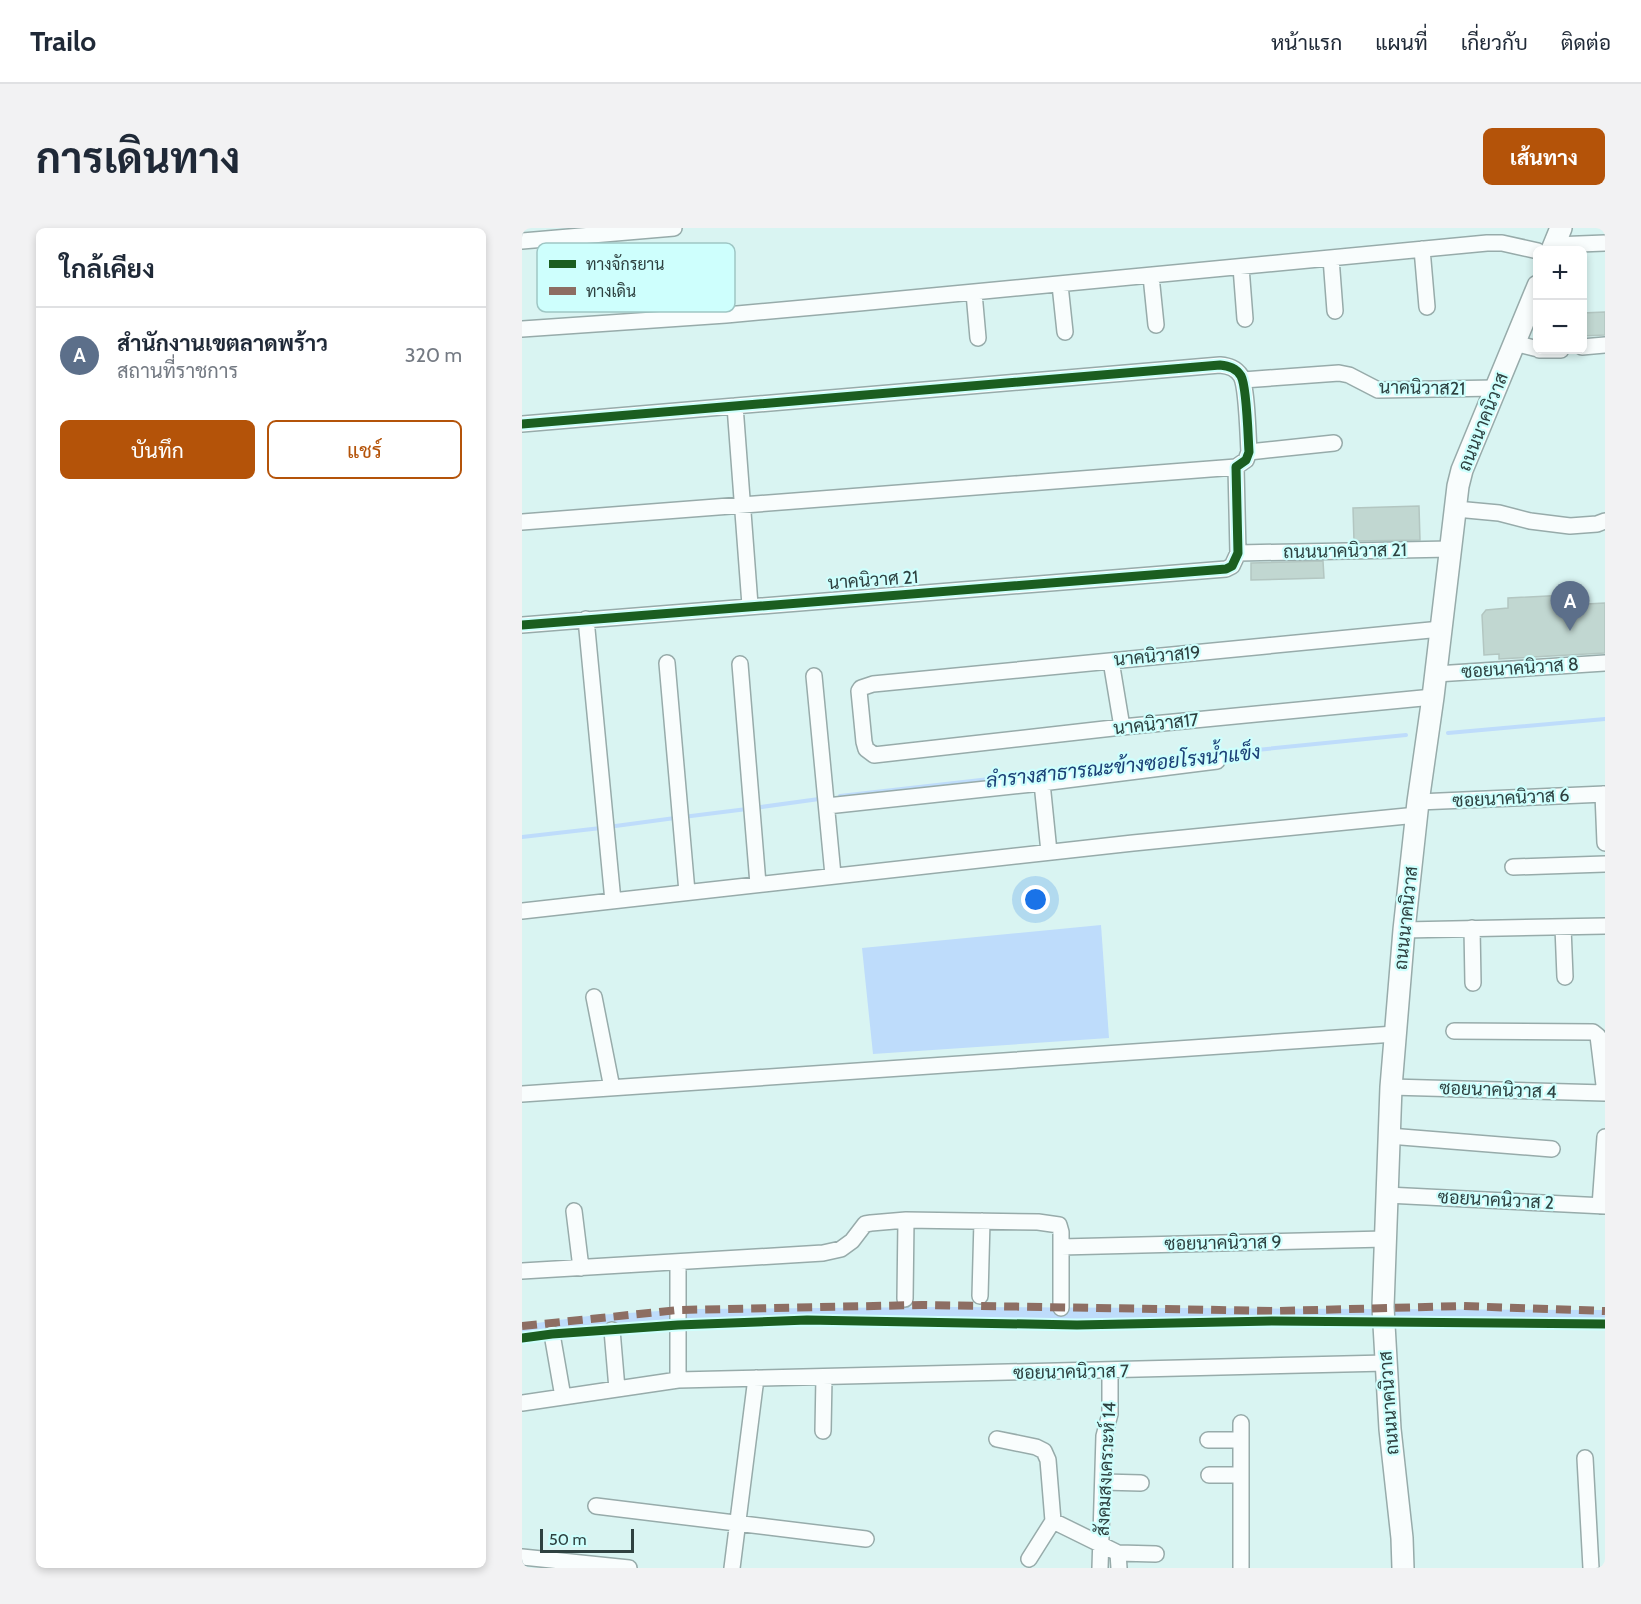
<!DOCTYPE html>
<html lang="th">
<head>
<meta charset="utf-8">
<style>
  body { margin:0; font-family:Cabin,Sarabun,sans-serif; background:#f2f2f3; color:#1f2937 }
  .controls { position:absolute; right:18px; top:18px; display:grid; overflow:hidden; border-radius:9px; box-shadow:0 3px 9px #0003 }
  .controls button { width:54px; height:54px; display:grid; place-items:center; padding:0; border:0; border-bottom:2px solid #e0e1e3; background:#fff; color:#1f2937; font:30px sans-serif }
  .scale { position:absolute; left:18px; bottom:15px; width:94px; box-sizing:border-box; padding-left:6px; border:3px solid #2e4140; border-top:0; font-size:16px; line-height:21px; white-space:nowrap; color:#2e4140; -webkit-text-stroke:4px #cefffd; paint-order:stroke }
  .you { position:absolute; left:514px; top:672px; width:21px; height:21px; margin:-15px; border:4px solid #fff; border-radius:50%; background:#1a73e8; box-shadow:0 0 0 9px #1a73e833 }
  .badge { display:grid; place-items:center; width:39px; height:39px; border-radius:50%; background:#b45309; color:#fff; font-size:20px; font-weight:700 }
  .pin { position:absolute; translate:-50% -50px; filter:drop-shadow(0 2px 3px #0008) }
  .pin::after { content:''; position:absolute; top:32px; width:21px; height:18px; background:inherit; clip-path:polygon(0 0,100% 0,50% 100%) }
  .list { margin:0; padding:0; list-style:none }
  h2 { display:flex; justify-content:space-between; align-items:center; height:78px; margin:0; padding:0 24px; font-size:26px }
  h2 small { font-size:20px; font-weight:400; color:#747a83 }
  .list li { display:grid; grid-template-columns:39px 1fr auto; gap:18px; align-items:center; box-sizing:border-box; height:96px; padding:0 24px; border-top:2px solid #e0e1e3 }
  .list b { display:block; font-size:22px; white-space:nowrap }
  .list p { margin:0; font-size:20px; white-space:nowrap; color:#747a83 }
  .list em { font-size:20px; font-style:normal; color:#747a83 }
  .actions { display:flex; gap:12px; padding:18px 24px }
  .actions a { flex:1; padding:14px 0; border:2px solid #b45309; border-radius:9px; text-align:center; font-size:21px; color:#b45309 }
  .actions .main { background:#b45309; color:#fff }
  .map { position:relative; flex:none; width:1083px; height:1340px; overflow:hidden; border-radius:9px }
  header { display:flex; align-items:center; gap:36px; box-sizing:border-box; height:84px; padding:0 30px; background:#fff; border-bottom:2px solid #e0e1e3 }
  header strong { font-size:28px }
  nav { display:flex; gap:33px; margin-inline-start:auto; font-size:21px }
  .intro { display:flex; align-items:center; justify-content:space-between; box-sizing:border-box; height:144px; padding:0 36px }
  h1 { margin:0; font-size:42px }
  .button { padding:15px 27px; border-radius:9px; background:#b45309; color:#fff; font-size:21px; font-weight:700 }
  main { display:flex; gap:36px; padding:0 36px }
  aside { flex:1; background:#fff; border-radius:9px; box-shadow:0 3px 9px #0003 }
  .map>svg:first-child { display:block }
  .water { fill:#bedcfb }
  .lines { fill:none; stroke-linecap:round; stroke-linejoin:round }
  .stream { stroke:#bedcfb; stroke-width:4 }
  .canal { stroke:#bedcfb; stroke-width:14 }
  .building { fill:#c1d7d1; stroke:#b3c6c1; stroke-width:1.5 }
  .minor-casing { stroke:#97abaa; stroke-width:18 }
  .secondary-casing { stroke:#97abaa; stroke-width:24 }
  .minor { stroke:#f9fdfd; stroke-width:15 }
  .secondary { stroke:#f9fdfd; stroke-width:21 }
  .quiet { stroke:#8d6e63; stroke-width:8; stroke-dasharray:15 8; stroke-linecap:butt }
  .cycleway-casing { stroke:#cefffd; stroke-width:13 }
  .cycleway { stroke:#1b5e20; stroke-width:9 }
  .labels { text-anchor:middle; stroke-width:4.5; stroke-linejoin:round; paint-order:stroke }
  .street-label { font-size:18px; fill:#2e4140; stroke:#cefffd }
  .water-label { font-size:20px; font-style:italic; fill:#1b4076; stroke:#cefffd }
  .key { fill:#cefffd; stroke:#9ec6c4; stroke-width:1.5 }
  .key-label { font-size:16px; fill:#2e4140 }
</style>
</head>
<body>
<header>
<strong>Trailo</strong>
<nav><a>หน้าแรก</a><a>แผนที่</a><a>เกี่ยวกับ</a><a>ติดต่อ</a></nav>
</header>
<div class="intro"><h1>การเดินทาง</h1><a class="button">เส้นทาง</a></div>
<main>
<aside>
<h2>ใกล้เคียง<small></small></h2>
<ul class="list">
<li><span class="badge" style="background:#5c6f8a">A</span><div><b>สำนักงานเขตลาดพร้าว</b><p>สถานที่ราชการ</p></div><em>320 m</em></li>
</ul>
<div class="actions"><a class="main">บันทึก</a><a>แชร์</a></div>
</aside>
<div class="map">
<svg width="1083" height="1340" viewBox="0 0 1083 1340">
  <rect width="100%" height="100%" fill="#d9f4f2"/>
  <!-- water -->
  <path class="water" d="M579,697L587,810L351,826L340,720Z"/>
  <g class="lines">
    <!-- stream -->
    <path class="stream" d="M926,505L1083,491
      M694,526L884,507
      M318,568L680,527
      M232,580L297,571
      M161,589L225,581
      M86,599L153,590
      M0,609L79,600"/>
    <!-- canal -->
    <path class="canal" d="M0,1104L75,1094L170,1088L418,1086L1083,1089"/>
  </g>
  <!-- building -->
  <path class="building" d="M1083,84V107L1060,108V85Z
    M897,278L898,312L832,313L831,280Z
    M801,333L802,350L729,352V335Z
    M1044,367L1045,377L1083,375V425L977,431V426L962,427L960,387L964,382L986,380V370Z"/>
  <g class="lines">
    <!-- minor casing -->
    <g class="minor-casing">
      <path id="minor" d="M0,13L152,0
        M1032,17L1083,15
        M900,21L905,79
        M809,30L813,83
        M719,39L723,91
        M629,48L634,97
        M538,57L543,104
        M452,65L456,110
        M0,101L204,87L337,75L965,15H980L1016,23
        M992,115L1016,121
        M1060,119L1083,117
        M1017,122H1039
        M721,152L817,145L827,147L856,162L974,160
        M213,178L228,377
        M0,196L698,137C707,138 714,140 719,148C725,159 726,209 727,224L724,232L714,239L716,325L710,338L704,341L0,397
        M727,224L812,215
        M934,281L977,285L1008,293L1048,298L1075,296L1083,293
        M0,294L714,239
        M716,325L929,321
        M64,391L91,673
        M589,433L600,499
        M145,435L165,664
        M218,436L236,656
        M914,446L1083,435
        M292,448L311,647
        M911,469L600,499L352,527L344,521L342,514L337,463L339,460L351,456L919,401
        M520,555L527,624
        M1081,566L1083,615
        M896,574L1083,566
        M305,578L520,555L695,533
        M991,639L1083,636
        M0,683L611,615L895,587
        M1041,699L1043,749
        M950,700L951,755
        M882,702L1083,698
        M72,769L90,860
        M932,803L1071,804L1076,808L1083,865
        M869,859L1083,865
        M0,866L873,806
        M867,908L1030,921
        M865,967L1083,978
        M1078,978L1083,909
        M52,983L59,1040
        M539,1019L863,1011
        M0,1043L301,1025L319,1021L330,1013L343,996L349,995L384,992L516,994L537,997L539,1004V1080
        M458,1068L460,993
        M383,1071L384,992
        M90,1102L95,1161
        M30,1106L41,1169
        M156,1152V1034
        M0,1175L156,1152L864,1135
        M301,1203L302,1149
        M475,1211L514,1219L522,1223L526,1232L531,1293L596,1325L634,1326
        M686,1212H719
        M1063,1230L1069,1340
        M687,1247H719
        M581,1254L619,1255
        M74,1278L344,1311
        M596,1325L597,1340
        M0,1329L107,1340
        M507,1331L531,1293
        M210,1340L234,1150
        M578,1340L582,1208L588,1186V1143
        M719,1340V1195"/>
    </g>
    <!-- secondary casing -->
    <g class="secondary-casing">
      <path id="secondary" d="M1030,22L1039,0
        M881,1340L880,1310L868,1201L861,1079L869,859L882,702L896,574L911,469L936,258L940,242L1016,58"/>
    </g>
    <!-- minor -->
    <use href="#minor" class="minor"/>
    <!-- secondary -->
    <use href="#secondary" class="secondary"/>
    <!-- quiet -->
    <path class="quiet" d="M0,1098L156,1082L400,1077L756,1083L940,1078L1083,1083"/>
    <!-- cycleway casing -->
    <g class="cycleway-casing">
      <path id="cycleway" d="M0,196L698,137C707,138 714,140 719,148C725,159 726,209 727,224L724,232L714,239L716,325L710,338L704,341L0,397
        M0,1110L30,1106L156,1097L285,1092L555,1097L750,1093L1083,1096"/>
    </g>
    <!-- cycleway -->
    <use href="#cycleway" class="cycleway"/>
  </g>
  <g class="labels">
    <!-- street labels -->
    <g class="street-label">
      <text transform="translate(900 160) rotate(1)" y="6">นาคนิวาส21</text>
      <text transform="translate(961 194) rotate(-68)" y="6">ถนนนาคนิวาส</text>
      <text transform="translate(823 323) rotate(-1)" y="6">ถนนนาคนิวาส 21</text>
      <text transform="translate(351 352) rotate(-4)" y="6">นาคนิวาศ 21</text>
      <text transform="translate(635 428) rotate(-5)" y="6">นาคนิวาส19</text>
      <text transform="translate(998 440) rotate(-4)" y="6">ซอยนาคนิวาส 8</text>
      <text transform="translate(634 496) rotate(-6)" y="6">นาคนิวาส17</text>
      <text transform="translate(989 570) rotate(-3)" y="6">ซอยนาคนิวาส 6</text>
      <text transform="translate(884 690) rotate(-84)" y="6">ถนนนาคนิวาส</text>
      <text transform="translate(976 862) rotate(2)" y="6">ซอยนาคนิวาส 4</text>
      <text transform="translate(974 972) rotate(3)" y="6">ซอยนาคนิวาส 2</text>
      <text transform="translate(701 1015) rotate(-1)" y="6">ซอยนาคนิวาส 9</text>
      <text transform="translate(549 1144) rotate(-1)" y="6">ซอยนาคนิวาส 7</text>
      <text transform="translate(867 1175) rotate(-94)" y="6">ถนนนาคนิวาส</text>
      <text transform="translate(584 1241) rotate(-87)" y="6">สังคมสงเคราะห์ 14</text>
    </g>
    <!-- water labels -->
    <g class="water-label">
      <text transform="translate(601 538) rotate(-6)" y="7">ลำรางสาธารณะข้างซอยโรงน้ำแข็ง</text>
    </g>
  </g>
  <!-- legend -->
  <rect x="15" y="15" width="198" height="69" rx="9" class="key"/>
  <rect x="27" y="32" width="27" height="8" fill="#1b5e20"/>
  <rect x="27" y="59" width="27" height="8" fill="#8d6e63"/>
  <g class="key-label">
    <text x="64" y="42">ทางจักรยาน</text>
    <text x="64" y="69">ทางเดิน</text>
  </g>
</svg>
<div class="controls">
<button>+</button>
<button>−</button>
</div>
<div class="scale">50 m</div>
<div class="you"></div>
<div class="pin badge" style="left:1048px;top:403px;background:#5c6f8a">A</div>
</div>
</main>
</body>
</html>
